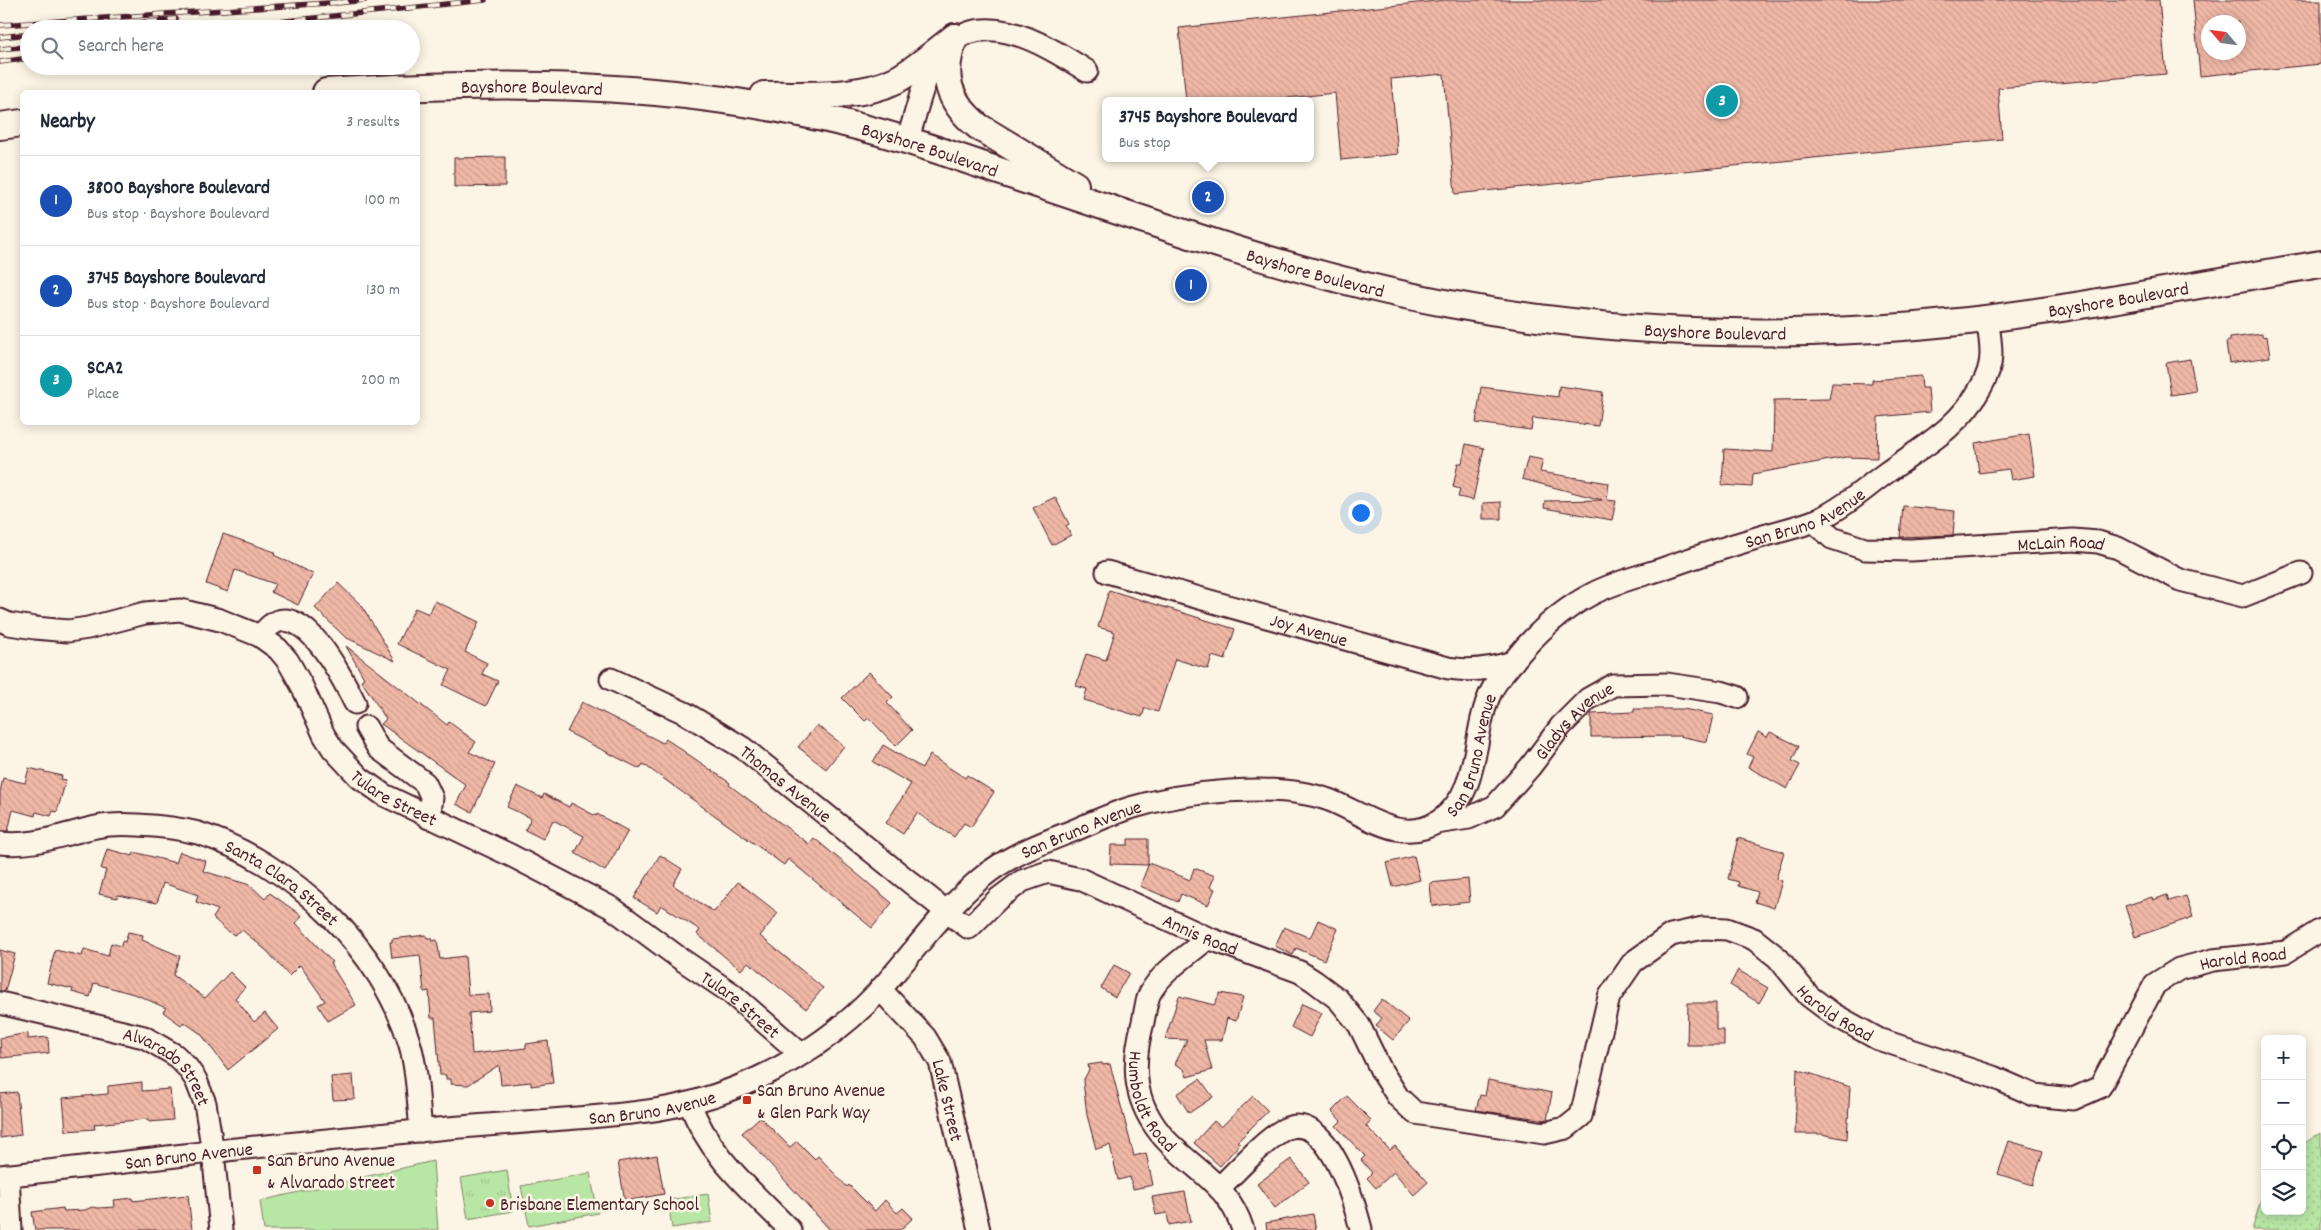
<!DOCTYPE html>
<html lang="en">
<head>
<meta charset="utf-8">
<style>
  body { margin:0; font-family:Dekko,sans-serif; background:#f2f2f3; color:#1f2937 }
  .controls { position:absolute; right:15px; bottom:15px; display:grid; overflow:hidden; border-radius:8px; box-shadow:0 2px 12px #0003 }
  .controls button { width:45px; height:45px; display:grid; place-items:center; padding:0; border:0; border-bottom:1px solid #e0e1e3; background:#fff; color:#1f2937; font:25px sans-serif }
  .compass { position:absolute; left:2201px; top:15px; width:45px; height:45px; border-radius:50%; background:#fff; box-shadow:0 2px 12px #0003; rotate:298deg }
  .you { position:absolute; left:1360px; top:512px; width:18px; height:18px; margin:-12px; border:4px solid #fff; border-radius:50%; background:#1a73e8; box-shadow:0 0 0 8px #1a73e833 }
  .badge { display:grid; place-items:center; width:32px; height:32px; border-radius:50%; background:#c8321e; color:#fff; font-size:16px; font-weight:700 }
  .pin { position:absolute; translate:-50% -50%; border:2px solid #fff; box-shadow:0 1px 5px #0006 }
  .popup { position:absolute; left:1102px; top:97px; width:212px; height:65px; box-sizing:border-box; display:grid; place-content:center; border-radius:8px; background:#fff; filter:drop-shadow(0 1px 4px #0005); font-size:16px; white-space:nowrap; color:#747a83 }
  .popup b { font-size:19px; color:#1f2937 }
  .popup::after { content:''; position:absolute; left:50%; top:100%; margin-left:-10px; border:10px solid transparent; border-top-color:#fff }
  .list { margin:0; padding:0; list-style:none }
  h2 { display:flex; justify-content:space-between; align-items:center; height:65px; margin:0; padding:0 20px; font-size:21px }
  h2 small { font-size:16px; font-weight:400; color:#747a83 }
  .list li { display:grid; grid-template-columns:32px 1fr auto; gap:15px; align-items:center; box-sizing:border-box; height:90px; padding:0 20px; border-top:1px solid #e0e1e3 }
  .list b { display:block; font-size:19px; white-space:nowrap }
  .list p { margin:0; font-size:16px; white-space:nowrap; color:#747a83 }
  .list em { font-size:16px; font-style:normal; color:#747a83 }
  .icon { flex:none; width:28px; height:28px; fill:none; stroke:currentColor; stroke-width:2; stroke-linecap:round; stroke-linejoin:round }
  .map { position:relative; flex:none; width:2321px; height:1230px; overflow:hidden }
  .search { position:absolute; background:#fff; box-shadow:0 2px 12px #0003; left:20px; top:20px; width:400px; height:55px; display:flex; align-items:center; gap:12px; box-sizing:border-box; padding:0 18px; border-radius:28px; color:#747a83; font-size:19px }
  .panel { position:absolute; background:#fff; box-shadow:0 2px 12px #0003; left:20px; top:90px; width:400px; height:335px; border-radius:8px }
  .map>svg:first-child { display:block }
  .grass { fill:url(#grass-dots); stroke:#818268 }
  .park { fill:url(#park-tufts); stroke:#818268 }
  .garden { fill:#b8e6a5; stroke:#818268 }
  .building { fill:url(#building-back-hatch); stroke:#4a1f2b; fill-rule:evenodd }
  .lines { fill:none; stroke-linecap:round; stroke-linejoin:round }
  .minor-casing { stroke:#4a1f2b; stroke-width:25 }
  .major-casing { stroke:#4a1f2b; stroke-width:30 }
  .minor { stroke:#fcf5e5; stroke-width:21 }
  .major { stroke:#fcf5e5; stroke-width:26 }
  .rail-casing { stroke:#4a1f2b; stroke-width:5.5 }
  .rail { stroke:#fcf5e5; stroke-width:4; stroke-dasharray:11; stroke-linecap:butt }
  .poi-dot { fill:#c8321e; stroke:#fcf5e5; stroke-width:2 }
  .labels { text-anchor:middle; stroke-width:5; stroke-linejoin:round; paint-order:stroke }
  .street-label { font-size:19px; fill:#4a1f2b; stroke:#fcf5e5 }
  .poi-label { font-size:19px; fill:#4a1f2b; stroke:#fcf5e5; text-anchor:start }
</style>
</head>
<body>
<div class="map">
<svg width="2321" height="1230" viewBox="0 0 2321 1230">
  <defs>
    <pattern id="grass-dots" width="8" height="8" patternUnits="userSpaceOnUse" patternTransform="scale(1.25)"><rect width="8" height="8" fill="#b8e6a5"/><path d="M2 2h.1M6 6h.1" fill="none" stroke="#a0c58e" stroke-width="1.8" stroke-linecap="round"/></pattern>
    <pattern id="park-tufts" width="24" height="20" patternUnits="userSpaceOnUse" patternTransform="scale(1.25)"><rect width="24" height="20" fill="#b8e6a5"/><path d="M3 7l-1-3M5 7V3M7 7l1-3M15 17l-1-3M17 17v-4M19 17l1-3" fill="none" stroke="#a0c58e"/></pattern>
    <pattern id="building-back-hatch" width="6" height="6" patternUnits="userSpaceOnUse" patternTransform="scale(1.25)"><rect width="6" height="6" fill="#f0b8a7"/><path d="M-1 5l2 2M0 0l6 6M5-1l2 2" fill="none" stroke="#cf9e90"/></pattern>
  </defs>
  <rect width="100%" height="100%" fill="#fcf5e5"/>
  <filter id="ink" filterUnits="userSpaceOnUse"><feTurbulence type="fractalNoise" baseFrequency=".02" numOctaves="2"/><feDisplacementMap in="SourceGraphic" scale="10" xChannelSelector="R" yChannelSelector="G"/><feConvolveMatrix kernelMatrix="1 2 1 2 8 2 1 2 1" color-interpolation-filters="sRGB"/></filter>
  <g filter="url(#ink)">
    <!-- grass -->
    <path class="grass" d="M2321,1132V1230H2252L2265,1186V1211H2302V1145Z"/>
    <!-- park -->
    <path class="park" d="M507,1170L513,1211L468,1219L461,1178Z"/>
    <!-- garden -->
    <path class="garden" d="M433,1161L438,1230H264L260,1201Z
      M590,1173L598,1213L529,1226L521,1186Z
      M708,1194L712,1222L672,1228L668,1200Z"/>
    <!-- building -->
    <path class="building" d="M1445,0H2159L2166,74L1998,88L2002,139L1455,194L1444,74L1391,79L1398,154L1341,160L1335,93L1258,101H1186L1179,28Z
      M2193,0H2321V64L2200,76ZM2208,22H2238V52H2208Z
      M505,157V186L454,187V158Z
      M2262,334V337L2267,336L2270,357L2229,363L2226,342L2230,341V338Z
      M2190,359L2196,391L2171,395L2166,363Z
      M1921,376L1922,388H1928L1930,412L1878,417L1877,458L1846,457L1753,474L1752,487L1722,485L1724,449L1773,452L1774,400L1829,399L1832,383L1872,384V380Z
      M1559,386L1603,392L1598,426L1533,418L1531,430L1476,423L1481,387L1558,397Z
      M2029,434L2035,476L2011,480L2009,469L1979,473L1975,443Z
      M1466,444L1484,448L1473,500L1458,497L1460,489L1453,487L1458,463H1462Z
      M1528,457L1543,460L1540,472L1609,483L1607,500L1616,501L1612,520L1544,508L1545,501L1602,500L1522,479Z
      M1055,497L1069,524L1066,526L1071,535L1052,545L1033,508Z
      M1501,502V519H1483V503Z
      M1903,506L1955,511L1953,535L1900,537Z
      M223,534L275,552L274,555L313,574L298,605L271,592L275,584L235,570L228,592L206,584Z
      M338,583L362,606L395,661L345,637L315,608Z
      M1109,590L1235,629L1225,660L1212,656L1208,669L1175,659L1158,712L1145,708L1142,717L1084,700L1087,689L1076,686L1086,654L1106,660L1115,632L1098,627Z
      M435,601L479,622L465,652L487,663L482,674L498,681L486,706L443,685L451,670L397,644L415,608L429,614Z
      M346,646L447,725L449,722L476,742L469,752L495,764L472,812L456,804L466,785L381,724L386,719L361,680L364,678Z
      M869,672L893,697L887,703L912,730L896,746L869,718L865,721L842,698Z
      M582,702L663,743L666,739L730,783L729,785L809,844L814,838L892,903L872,928L788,859L784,865L643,764L640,769L567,732Z
      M1634,709H1684L1713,715L1707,742L1679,736L1591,737V714L1634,712Z
      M817,725L844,746L826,769L798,747Z
      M1758,732L1767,737L1770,732L1799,746L1792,761L1800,765L1787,789L1748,767L1753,757L1747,754Z
      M883,745L922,768L930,755L965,778L967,775L994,792L971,827L964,823L954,837L917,813L903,834L886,823L911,784L873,762Z
      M29,768L62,776L61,779L66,780L57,812L53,811L51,816L36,812L35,816L13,810L8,831H0V792L3,778L25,783Z
      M517,786L542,798L544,794L569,807L571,803L596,816L597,814L628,831L605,871L575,853L584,836L553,820L543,839L525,830L531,818L507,807Z
      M1738,838L1784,852L1776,879L1782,881L1774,908L1755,902L1758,892L1738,886L1739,882L1728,879Z
      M1128,839H1148V865L1110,864L1111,845H1128Z
      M107,849L133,856L134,852L176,863L180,852L206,861L203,871L250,885L265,899L270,893L302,916L296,923L332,962L330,963L356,1005L328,1021L318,1005L325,1001L300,965L289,976L268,952L242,930L234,935L225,929L213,918L218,910L196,902L198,895L163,883L157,903L118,895L117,898L99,894L106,870L101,869Z
      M660,855L682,869L673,885L714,912L738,882L778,913L760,936L823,988L806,1009L748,962L741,970L697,934L700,930L661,905L657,912L634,898Z
      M1414,856L1420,880L1393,887L1387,863Z
      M1149,863L1190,880L1194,868L1215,876L1210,887L1215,889L1208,905L1181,894L1178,902L1140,886Z
      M1468,879L1470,902L1432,906L1430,883Z
      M2167,895L2169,901L2186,896L2193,917L2135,937L2125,906L2152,897L2153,900Z
      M1318,920L1338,929L1324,960L1296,948L1293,955L1275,946L1284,927L1310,938Z
      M128,932L143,935L142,940L180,956L173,975L205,998L230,972L245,987L235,998L254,1022L265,1013L278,1029L228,1070L201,1034L184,1022L181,1025L163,1012L166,1008L137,995L94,983L90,997L72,992L73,989L47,983L55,950L82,956L84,949L108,956L111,943L121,946L122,941L125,942Z
      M426,935L427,938H432L433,941L437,940L440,959L465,956L468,995L489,994L490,1011L469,1013L472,1054L526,1048V1044L548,1041L553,1083L531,1086V1082L501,1085L499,1065L468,1085L451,1084V1079H446V1075H440L435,1018H431L429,991L424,992L420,955L392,958L390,942H392V939Z
      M0,950L15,954L5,991H0Z
      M1114,965L1129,973L1115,997L1101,988Z
      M1738,970L1768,988L1759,1003L1730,985Z
      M1220,993L1243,997L1236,1021L1227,1018L1222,1040H1204L1212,1070L1187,1077L1184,1069L1175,1064L1187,1040L1165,1039L1179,996L1214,1005Z
      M1382,999L1409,1021L1393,1040L1376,1026L1382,1018L1373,1011Z
      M1688,1003H1716V1030H1724V1045H1687Z
      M1302,1004L1322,1013L1310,1037L1291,1027Z
      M28,1033V1039L48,1037L49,1053L1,1058L0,1038Z
      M1102,1063L1103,1065L1110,1064L1134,1156L1146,1153L1153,1185L1133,1189L1130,1177L1118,1180L1110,1145L1096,1149L1087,1115L1083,1081L1089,1070L1088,1065Z
      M1797,1069L1850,1087L1847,1139L1821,1134H1795Z
      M353,1075L355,1099L333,1100L331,1077Z
      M1200,1079L1213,1097L1189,1113L1177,1094Z
      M1488,1080L1552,1093L1547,1120L1476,1110L1480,1095L1485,1096Z
      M142,1082V1091L170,1089L173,1120L149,1122L148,1119L94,1124L95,1129L66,1131L63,1098L108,1094V1086Z
      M17,1092L21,1135L0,1138V1094Z
      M1253,1096L1268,1111L1237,1142L1240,1144L1220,1166L1194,1143L1214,1121L1221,1127Z
      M1347,1096L1371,1120L1366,1126L1390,1150L1395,1146L1428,1182L1414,1195L1394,1172L1376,1188L1367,1178L1372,1173L1361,1160L1365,1156L1336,1126L1341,1121L1332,1111Z
      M760,1117L790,1147L797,1141L815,1159L818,1156L847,1187L849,1185L875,1211L885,1200L897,1213L903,1208L913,1218L900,1230H830L742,1133Z
      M2009,1141L2043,1151L2033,1185L1998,1174Z
      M657,1155L664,1194L625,1201L618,1162Z
      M1291,1159L1309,1182L1275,1208L1257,1184Z
      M1185,1192L1191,1221L1169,1225L1167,1213L1156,1215L1152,1197Z
      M188,1195L192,1230H35L32,1212L63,1208L64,1211L85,1210L92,1207L98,1208L115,1207L114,1200L133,1198V1201Z
      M1313,1214L1316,1230H1267L1266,1223Z"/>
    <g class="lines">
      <!-- minor casing -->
      <g class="minor-casing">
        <g id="minor">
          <path d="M907,141C916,115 921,85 935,61C974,0 1041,42 1087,71"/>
          <path id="s1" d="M1814,521L1832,538L1865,549L1911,550L2073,540L2098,542L2118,548L2180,580L2243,596L2301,573"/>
          <path id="s2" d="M1107,572L1448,668C1471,672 1491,669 1513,662"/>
          <path id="s3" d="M0,620L9,624L35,628L68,631L88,628L145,613L180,610L220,620L260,636L278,649L288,661L302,686L324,735L333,749L360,778L384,795L512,856L612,908L678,957L731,993L801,1054"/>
          <path d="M260,636C263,633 267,628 271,625C304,600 344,681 355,703"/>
          <path id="s4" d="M611,679L685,713L743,748L947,912L969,928L998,899L1022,881L1048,872L1080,879L1208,938L1300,972L1314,981L1338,999L1359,1025L1381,1070L1398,1097L1415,1113L1544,1133L1566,1128L1581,1116L1609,997L1633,962L1671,935L1703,928L1727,929L1754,939L1778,958L1809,996L1833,1014L1878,1039L1993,1077L2034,1095L2073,1099L2100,1087L2155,984L2179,969L2213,960L2286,952L2321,930"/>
          <path d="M366,727L378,748L425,783L432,798L429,818"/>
          <path id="s5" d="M1436,823L1469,818L1495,806L1530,767L1561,726L1588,699L1613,685L1667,684L1721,692L1737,697"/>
          <path id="s6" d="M0,843C35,847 63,834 96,827C110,824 124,824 138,825C158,826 178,828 198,833C291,862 383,950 410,1045C418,1073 418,1103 421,1131"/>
          <path id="s7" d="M1208,938C1190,954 1162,971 1150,993C1146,1001 1145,1013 1143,1022C1131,1067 1133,1103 1165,1139C1195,1171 1229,1184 1243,1230"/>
          <path id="s8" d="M880,989L925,1037L940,1062L979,1230"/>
          <path id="s9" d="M0,1003L144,1037L175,1055L187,1067L196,1080L205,1103L213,1152L221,1230"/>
          <path d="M690,1103C707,1154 753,1192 790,1230"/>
          <path d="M8,1175L11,1230"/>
          <path id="s10" d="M0,1176C79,1168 157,1158 236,1149C307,1142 378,1135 448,1128C496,1124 543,1121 590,1117C625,1114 662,1111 696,1101C764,1082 829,1044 877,993C912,955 941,912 980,879C1007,856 1042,843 1075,830C1093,822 1111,814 1130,808C1183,792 1277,781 1329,800C1365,814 1401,846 1439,821C1482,792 1471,733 1491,692C1496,681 1504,673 1512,663C1534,635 1559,611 1592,594C1613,583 1636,577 1659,570C1692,558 1726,547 1760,537C1779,531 1799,527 1817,520C1842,509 1864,489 1886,473C1922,447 1959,428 1981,387C1987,377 1991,366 1991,354C1991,342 1989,330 1987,318"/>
          <path d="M1219,1188C1236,1172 1265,1139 1285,1129C1328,1109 1354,1202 1361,1229"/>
        </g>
      </g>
      <!-- major casing -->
      <g class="major-casing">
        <g id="major">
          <path d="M955,37C939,75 948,102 979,127L1075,185"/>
          <path id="s11" d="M326,92C500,80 673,81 844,123C903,137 961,158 1019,178C1161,225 1302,277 1450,304C1621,336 1795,340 1968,321C2086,307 2204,283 2321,264"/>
          <path d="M764,95C806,94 858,99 896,80C917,69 936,51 955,37"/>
          <path d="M0,126L22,123"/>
        </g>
      </g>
      <!-- minor -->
      <use href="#minor" class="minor"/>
      <!-- major -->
      <use href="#major" class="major"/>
      <!-- rail casing -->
      <g class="rail-casing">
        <path id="rail" d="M337,3L365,0
          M0,25L343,2
          M81,29L176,19
          M209,29L485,0
          M0,37L29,34
          M0,49L29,46
          M0,62L29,58"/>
      </g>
      <!-- rail -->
      <use href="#rail" class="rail"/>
    </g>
  </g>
  <!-- markers -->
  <g class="poi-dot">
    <rect x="742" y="1095" width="10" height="10" rx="2.5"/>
    <rect x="252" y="1165" width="10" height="10" rx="2.5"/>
    <circle cx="490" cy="1203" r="5"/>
  </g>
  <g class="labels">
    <!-- street labels -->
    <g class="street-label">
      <text dy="7" stroke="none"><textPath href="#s11" startOffset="206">Bayshore Boulevard</textPath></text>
      <text dy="7" stroke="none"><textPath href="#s11" startOffset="611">Bayshore Boulevard</textPath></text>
      <text dy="7" stroke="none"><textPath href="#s11" startOffset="1016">Bayshore Boulevard</textPath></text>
      <text dy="7" stroke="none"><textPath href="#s11" startOffset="1826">Bayshore Boulevard</textPath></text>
      <text dy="7" stroke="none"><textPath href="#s11" startOffset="1421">Bayshore Boulevard</textPath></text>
      <text dy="7" stroke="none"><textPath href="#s10" startOffset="2065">San Bruno Avenue</textPath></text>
      <text dy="7" stroke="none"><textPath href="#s1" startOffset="256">McLain Road</textPath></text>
      <text dy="7" stroke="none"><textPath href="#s2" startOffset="210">Joy Avenue</textPath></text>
      <text dy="7" stroke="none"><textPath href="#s5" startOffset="179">Gladys Avenue</textPath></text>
      <text dy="7" stroke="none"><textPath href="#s10" startOffset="1630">San Bruno Avenue</textPath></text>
      <text dy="7" stroke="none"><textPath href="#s4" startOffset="205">Thomas Avenue</textPath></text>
      <text dy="7" stroke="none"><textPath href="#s3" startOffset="484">Tulare Street</textPath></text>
      <text dy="7" stroke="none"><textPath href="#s10" startOffset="1181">San Bruno Avenue</textPath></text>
      <text dy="7" stroke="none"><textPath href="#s6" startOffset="299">Santa Clara Street</textPath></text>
      <text dy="7" stroke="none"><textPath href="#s4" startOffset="702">Annis Road</textPath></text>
      <text dy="7" stroke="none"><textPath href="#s4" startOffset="2069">Harold Road</textPath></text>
      <text dy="7" stroke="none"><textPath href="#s3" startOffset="889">Tulare Street</textPath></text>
      <text dy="7" stroke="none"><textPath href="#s4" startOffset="1574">Harold Road</textPath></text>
      <text dy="7" stroke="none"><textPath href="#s9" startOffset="185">Alvarado Street</textPath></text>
      <text dy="7" stroke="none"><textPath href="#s7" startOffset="194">Humboldt Road</textPath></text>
      <text dy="7" stroke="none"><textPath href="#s8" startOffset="134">Lake Street</textPath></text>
      <text dy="7" stroke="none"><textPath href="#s10" startOffset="656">San Bruno Avenue</textPath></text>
      <text dy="7" stroke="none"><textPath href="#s10" startOffset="190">San Bruno Avenue</textPath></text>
    </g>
    <!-- poi labels -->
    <g class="poi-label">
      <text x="757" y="1096">San Bruno Avenue<tspan x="757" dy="22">&amp; Glen Park Way</tspan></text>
      <text x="267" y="1166">San Bruno Avenue<tspan x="267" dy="22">&amp; Alvarado Street</tspan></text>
      <text x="500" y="1210">Brisbane Elementary School</text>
    </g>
  </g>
</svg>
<div class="controls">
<button>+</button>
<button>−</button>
<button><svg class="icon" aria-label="locate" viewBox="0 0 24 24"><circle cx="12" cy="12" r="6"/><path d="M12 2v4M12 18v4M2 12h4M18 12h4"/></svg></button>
<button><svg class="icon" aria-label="layers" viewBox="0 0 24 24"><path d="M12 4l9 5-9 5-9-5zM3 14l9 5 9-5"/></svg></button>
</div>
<svg class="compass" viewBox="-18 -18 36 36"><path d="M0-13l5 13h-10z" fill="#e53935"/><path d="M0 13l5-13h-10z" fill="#747a83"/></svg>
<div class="you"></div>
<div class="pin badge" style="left:1191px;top:285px;background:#1a4fb4">1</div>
<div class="pin badge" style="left:1208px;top:197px;background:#1a4fb4">2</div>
<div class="popup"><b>3745 Bayshore Boulevard</b>Bus stop</div>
<div class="pin badge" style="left:1722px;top:101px;background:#0f9aa8">3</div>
<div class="search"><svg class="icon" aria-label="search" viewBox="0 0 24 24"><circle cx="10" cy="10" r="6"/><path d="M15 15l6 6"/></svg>Search here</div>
<section class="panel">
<h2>Nearby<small>3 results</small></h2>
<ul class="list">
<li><span class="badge" style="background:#1a4fb4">1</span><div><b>3800 Bayshore Boulevard</b><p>Bus stop · Bayshore Boulevard</p></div><em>100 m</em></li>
<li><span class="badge" style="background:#1a4fb4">2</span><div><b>3745 Bayshore Boulevard</b><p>Bus stop · Bayshore Boulevard</p></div><em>130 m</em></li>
<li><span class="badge" style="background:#0f9aa8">3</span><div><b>SCA2</b><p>Place</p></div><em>200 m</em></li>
</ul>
</section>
</div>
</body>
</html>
